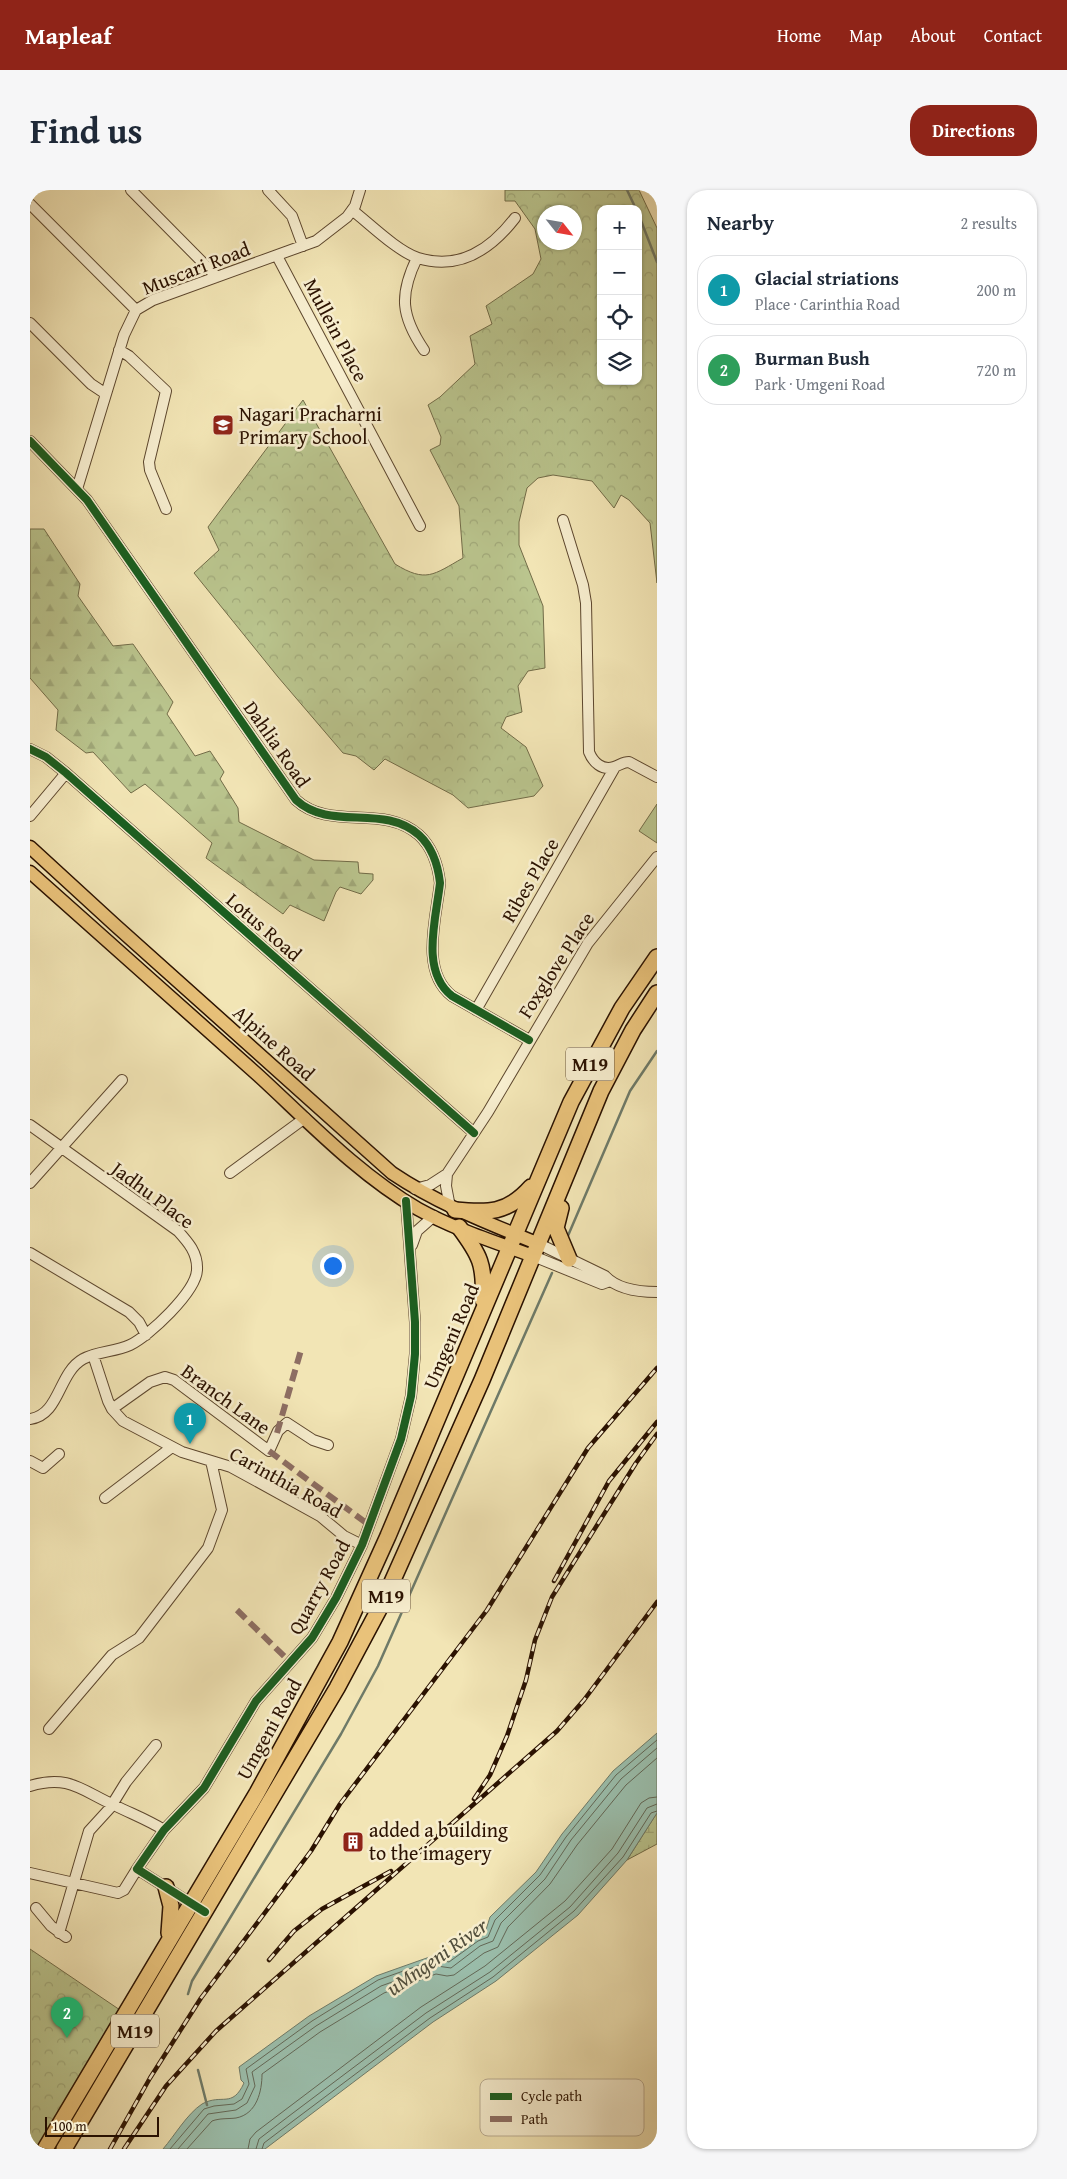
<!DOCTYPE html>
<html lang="en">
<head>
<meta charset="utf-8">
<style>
  body { margin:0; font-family:"Gentium Book Plus",serif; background:#f6f6f7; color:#1f2937 }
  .controls { position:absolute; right:15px; top:15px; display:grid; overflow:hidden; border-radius:10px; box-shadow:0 1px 4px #0004 }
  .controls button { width:45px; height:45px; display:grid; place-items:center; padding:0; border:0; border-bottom:1px solid #e0e1e3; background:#fff; color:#1f2937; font:25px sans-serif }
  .compass { position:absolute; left:507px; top:15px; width:45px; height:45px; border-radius:50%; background:#fff; box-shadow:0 1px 4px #0004; rotate:121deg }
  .scale { position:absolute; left:15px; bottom:12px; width:114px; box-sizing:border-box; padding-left:5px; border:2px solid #2b1201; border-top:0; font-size:14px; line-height:18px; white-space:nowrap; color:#2b1201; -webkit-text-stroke:4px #f7eecf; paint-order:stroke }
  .you { position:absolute; left:302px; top:1075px; width:18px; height:18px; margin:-12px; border:4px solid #fff; border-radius:50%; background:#1a73e8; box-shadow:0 0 0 8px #1a73e833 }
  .badge { display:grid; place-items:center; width:32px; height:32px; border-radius:50%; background:#8f2418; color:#fff; font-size:16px; font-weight:700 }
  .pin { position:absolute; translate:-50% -41px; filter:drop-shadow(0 1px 2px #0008) }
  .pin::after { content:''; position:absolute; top:26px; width:18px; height:15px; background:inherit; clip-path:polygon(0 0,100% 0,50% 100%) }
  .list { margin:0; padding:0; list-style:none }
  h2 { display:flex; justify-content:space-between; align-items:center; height:65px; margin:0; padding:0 20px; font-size:21px }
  h2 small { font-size:16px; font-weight:400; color:#747a83 }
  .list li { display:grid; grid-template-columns:32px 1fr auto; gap:15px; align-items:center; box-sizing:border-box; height:70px; margin:0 10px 10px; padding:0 10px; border:1px solid #e0e1e3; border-radius:20px }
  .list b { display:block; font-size:19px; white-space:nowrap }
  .list p { margin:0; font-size:16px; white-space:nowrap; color:#747a83 }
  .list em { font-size:16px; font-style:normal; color:#747a83 }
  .icon { flex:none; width:28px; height:28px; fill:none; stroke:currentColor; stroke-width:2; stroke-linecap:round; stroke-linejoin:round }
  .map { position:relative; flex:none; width:627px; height:1959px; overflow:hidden; border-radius:20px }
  header { display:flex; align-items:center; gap:30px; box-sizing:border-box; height:70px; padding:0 25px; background:#8f2418; color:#fff }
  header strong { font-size:24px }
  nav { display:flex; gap:28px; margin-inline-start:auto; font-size:18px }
  .intro { display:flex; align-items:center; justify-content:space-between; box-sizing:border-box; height:120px; padding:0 30px }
  h1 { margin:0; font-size:35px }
  .button { padding:12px 22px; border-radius:20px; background:#8f2418; color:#fff; font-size:18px; font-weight:700 }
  main { display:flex; gap:30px; padding:0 30px }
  aside { flex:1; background:#fff; border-radius:20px; box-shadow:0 1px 4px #0004 }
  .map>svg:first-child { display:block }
  .forest { fill:url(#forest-firs); stroke:#726c48 }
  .wetland { fill:url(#wetland-marsh); stroke:#726c48 }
  .park { fill:url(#park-crowns); stroke:#726c48; fill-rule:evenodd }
  .pitch { fill:#bac58e; stroke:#726c48 }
  .water { fill:#9bbfad; stroke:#6e7a68 }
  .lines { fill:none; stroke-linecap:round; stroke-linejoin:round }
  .shore { stroke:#636857; stroke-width:1 }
  .stream { stroke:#6e7a68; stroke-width:2.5 }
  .minor-casing { stroke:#5d472e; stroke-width:12 }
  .major-casing { stroke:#2b1201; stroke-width:15 }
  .highway-casing { stroke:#2b1201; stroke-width:18 }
  .minor { stroke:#f7eecf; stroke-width:10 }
  .major { stroke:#e9c27a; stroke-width:12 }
  .highway { stroke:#e9c27a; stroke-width:15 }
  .rail-casing { stroke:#2b1201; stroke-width:4.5 }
  .rail { stroke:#f7eecf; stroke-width:2.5; stroke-dasharray:8; stroke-linecap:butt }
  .quiet { stroke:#8d6e63; stroke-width:6; stroke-dasharray:12 6; stroke-linecap:butt }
  .cycleway-casing { stroke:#f7eecf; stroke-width:11 }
  .cycleway { stroke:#1b5e20; stroke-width:8 }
  .labels { text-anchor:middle; stroke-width:5; stroke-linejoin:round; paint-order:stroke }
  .shield { fill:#f7eecf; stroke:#68543f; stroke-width:1 }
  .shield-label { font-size:19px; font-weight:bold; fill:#2b1201 }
  .street-label { font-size:20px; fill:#2b1201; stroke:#f7eecf }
  .poi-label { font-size:20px; fill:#2b1201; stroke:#f7eecf; text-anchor:start }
  .water-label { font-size:21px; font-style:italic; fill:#524f3d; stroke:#f7eecf }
  .key { fill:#f7eecf; stroke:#baac91; stroke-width:1 }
  .key-label { font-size:14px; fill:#2b1201 }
</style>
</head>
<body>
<header>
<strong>Mapleaf</strong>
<nav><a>Home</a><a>Map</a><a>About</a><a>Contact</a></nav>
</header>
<div class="intro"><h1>Find us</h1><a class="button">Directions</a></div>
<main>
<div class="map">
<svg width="627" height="1959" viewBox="0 0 627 1959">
  <defs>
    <pattern id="forest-firs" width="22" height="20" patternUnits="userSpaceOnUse" patternTransform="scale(1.25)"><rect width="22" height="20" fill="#bac58e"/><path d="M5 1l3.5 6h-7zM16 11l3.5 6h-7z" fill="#a0a879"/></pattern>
    <pattern id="wetland-marsh" width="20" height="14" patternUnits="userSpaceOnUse" patternTransform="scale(1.25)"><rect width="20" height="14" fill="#bac58e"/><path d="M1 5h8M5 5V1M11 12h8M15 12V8" fill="none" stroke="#a0a879"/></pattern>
    <pattern id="park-crowns" width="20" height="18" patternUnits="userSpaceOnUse" patternTransform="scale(1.25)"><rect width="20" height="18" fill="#bac58e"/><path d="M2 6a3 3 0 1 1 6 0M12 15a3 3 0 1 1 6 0" fill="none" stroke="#a0a879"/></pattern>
  </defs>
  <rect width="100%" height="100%" fill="#f2e5b5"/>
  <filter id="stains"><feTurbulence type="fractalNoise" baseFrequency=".004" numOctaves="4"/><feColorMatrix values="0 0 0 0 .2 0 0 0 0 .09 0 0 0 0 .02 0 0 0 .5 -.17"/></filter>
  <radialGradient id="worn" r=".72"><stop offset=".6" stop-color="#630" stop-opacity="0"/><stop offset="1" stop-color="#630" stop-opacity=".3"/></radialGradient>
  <!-- forest -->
  <path class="forest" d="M0,339H14L50,394L48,406L83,456L103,454L143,512L137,524L165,566L180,561L194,582L190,589L208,618L209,632L284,670L328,672L329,683L343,684V690L331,704L310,697L306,702L294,731L260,715L253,724L176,668L182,653L115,594L101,603L63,562L56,563L26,540L28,520L0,488Z"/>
  <!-- wetland -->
  <path class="wetland" d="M627,1623V1654L597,1670L623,1629Z"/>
  <!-- park -->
  <path class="park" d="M475,0H609L627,38V393L620,333L599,310L591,305L584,318L562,291L523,285L508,288L497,298L489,332V355L513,416L515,478L498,481L488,496L492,522L476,527L471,538L496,557L513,596L504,606L438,618L423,605L355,569L344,580L326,566L313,563L248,487L164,383L189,360L178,337L273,210L365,374C396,393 403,385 433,368L429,316L400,260L410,255L411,247L398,215L410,207L445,174L440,146L462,134L456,116L503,84L511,69L505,39L485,11H475ZM571,19H608V191H571ZM514,22H544V52H514Z
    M0,1759L90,1820L7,1959H0Z"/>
  <!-- pitch -->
  <path class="pitch" d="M627,614V653L609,641Z"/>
  <!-- water -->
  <path class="water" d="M627,1543V1623L597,1670L548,1725L466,1791L403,1832L235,1959H133C145,1945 157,1924 172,1914C192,1903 202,1919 214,1893L211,1890L209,1877L279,1826L346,1786L408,1764L417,1767L446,1746L455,1743L460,1727L506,1682L532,1644L583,1581Z"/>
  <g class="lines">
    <!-- shore -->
    <path class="shore" d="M140,1959L174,1919L184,1916L204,1914L212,1909L219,1894L216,1879L282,1831L348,1790L407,1769L419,1772L448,1751L458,1747L465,1730L510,1685L536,1647L586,1585L627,1550
      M148,1959L178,1924L206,1920L217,1913L225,1896L222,1882L286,1836L351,1796L407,1776L421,1778L450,1756L463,1751L471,1733L515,1689L541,1650L591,1589L627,1558
      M157,1959L182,1931C190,1928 198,1929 206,1928C227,1924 232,1901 232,1884L290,1842L354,1803L406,1784L417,1786L424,1785L454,1763L468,1757L478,1737L520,1694L547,1655L596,1595L627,1568
      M218,1959L220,1949L226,1942L391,1817L455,1776L535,1711L582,1659L611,1613L619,1608L627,1607
      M226,1959L229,1949L259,1926L396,1823L460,1782L540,1717L588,1663L617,1618L627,1614
      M232,1959L234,1953L263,1931L400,1828L463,1787L544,1721L593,1667L621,1623L627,1621"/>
    <!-- stream -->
    <path class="stream" d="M597,0L606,19
      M608,23L627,72
      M537,1048L600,901L627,861
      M158,1804L162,1791L311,1544L348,1476L522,1083
      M168,1880L177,1915"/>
    <!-- minor casing -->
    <g class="minor-casing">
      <path id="minor" d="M101,0L187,87
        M238,0L262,26L273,56
        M0,14L106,120
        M322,20C340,34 367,61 388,68C430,81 461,59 485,28
        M247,66L390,336
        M387,68C369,105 371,126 394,160
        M0,133L61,194L76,204
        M89,160L99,166L136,201L119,272L120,280L136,319
        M0,251L57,310L266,610C301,642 353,613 389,645C403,658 408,675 410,693C406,729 390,781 422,806L499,850
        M47,299L94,145L106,120L123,110L286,51L317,27L325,16L330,0
        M533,330L553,395L556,413L559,562C563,572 572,581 584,577C590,575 593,572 599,572L627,587
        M0,559L16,567L36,583L444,943
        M0,626L36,583
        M446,820L585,577
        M0,935L148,1041C158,1052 168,1063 167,1080C166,1102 119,1146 100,1155C85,1162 67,1161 53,1169C28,1183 30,1225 0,1229
        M200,983L275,928
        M417,984L416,996L420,1017
        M0,993L92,890
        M385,999L400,995L417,984L458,922L558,753L627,667
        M509,1054L575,1086C587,1099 610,1102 627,1102
        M382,1055L387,1041L404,1026
        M0,1063L99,1122L109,1132L116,1145
        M503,1066L572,1094L580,1091
        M63,1165L78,1211L82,1219L93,1231L152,1262L201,1277L290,1326L314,1346L332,1355
        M82,1219L120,1192L135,1187L144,1190L239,1261L248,1241L257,1233L283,1250L298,1255
        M0,1271L13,1278L29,1264
        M75,1308L142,1257
        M19,1539L82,1465L109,1448L178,1358L192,1320L181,1271
        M0,1596C39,1584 52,1601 86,1616C102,1624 118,1630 134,1640
        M0,1683L88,1703L94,1700L107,1679
        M165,1716L107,1679L134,1640L174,1598L226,1511L282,1448L306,1408L332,1355L371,1249L381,1206L385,1164V1132L376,1011
        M6,1718L21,1736L36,1747
        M29,1743L59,1641L80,1618L96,1592L126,1555"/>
    </g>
    <!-- major casing -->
    <g class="major-casing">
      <path id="major" d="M0,657L85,735L362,983C408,1014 458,1033 509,1054
        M0,682C76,750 153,818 229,886C279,932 328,984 388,1019C424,1039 465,1052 503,1066"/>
    </g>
    <!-- highway casing -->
    <g class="highway-casing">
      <path id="highway" d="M531,1018L526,1038L539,1069
        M425,1020C458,1023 477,1024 501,997
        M429,1037C450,1065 455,1075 453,1110
        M136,1697L141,1716L139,1743
        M15,1959L227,1603L310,1452L358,1346L541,912L592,818L627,767
        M34,1959L307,1498L354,1410L452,1190L571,901L603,840L627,803"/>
    </g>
    <!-- minor -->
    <use href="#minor" class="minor"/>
    <!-- major -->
    <use href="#major" class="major"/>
    <!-- highway -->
    <use href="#highway" class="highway"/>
    <!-- rail casing -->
    <g class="rail-casing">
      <path id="rail" d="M524,1391L579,1291L627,1232
        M444,1609L460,1585L477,1546L496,1490L505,1450L522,1407L606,1273L627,1244
        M239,1770L264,1741L292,1719L361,1681
        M80,1959L120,1888L171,1808L281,1661L310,1614L457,1420L558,1258L627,1178
        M94,1959L136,1896L186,1841L527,1541L554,1510L627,1412"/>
    </g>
    <!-- rail -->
    <use href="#rail" class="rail"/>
    <!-- quiet -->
    <path class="quiet" d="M247,1243L271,1160
      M239,1261L339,1335
      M207,1420L261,1473"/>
    <!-- cycleway casing -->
    <g class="cycleway-casing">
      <path id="cycleway" d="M0,251L57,310L266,610C301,642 353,613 389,645C403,658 408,675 410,693C406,729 390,781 422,806L499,850
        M0,559L16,567L36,583L444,943
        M175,1722L107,1679L134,1640L174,1598L226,1511L282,1448L306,1408L332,1355L371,1249L381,1206L385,1164V1132L376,1011"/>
    </g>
    <!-- cycleway -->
    <use href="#cycleway" class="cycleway"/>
  </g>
  <!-- icons -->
  <defs>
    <g id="school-square" transform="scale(1.125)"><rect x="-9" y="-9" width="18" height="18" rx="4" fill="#8f2418" stroke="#f7eecf"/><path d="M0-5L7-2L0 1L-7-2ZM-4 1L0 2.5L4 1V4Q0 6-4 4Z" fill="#fff"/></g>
    <g id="building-square" transform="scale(1.125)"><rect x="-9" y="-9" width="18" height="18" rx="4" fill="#8f2418" stroke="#f7eecf"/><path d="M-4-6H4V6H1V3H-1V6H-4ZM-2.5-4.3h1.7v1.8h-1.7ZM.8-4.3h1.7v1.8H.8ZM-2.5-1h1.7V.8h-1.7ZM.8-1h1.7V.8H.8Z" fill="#fff"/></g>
  </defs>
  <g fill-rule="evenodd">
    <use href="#school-square" x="193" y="235"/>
    <use href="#building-square" x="323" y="1652"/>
  </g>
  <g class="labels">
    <!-- shield labels -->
    <g class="shield">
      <rect x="536" y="857.5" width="48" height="33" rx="4"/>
      <rect x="332" y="1389.5" width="48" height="33" rx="4"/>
      <rect x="81" y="1824.5" width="48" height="33" rx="4"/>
    </g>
    <g class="shield-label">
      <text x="560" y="881">M19</text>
      <text x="356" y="1413">M19</text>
      <text x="105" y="1848">M19</text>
    </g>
    <!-- street labels -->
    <g class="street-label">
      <text transform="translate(166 78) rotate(-21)" y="7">Muscari Road</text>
      <text transform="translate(306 140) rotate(62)" y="7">Mullein Place</text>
      <text transform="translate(247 554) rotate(55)" y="7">Dahlia Road</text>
      <text transform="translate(500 690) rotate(-60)" y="7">Ribes Place</text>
      <text transform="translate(234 737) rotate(41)" y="7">Lotus Road</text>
      <text transform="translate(526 775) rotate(-57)" y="7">Foxglove Place</text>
      <text transform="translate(244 853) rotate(42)" y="7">Alpine Road</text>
      <text transform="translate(123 1005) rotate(37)" y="7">Jadhu Place</text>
      <text transform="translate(421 1146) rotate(-67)" y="7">Umgeni Road</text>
      <text transform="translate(196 1209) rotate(36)" y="7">Branch Lane</text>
      <text transform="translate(256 1292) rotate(29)" y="7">Carinthia Road</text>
      <text transform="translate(289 1397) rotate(-61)" y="7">Quarry Road</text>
      <text transform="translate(239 1539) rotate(-61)" y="7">Umgeni Road</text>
    </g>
    <!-- poi labels -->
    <g class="poi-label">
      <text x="209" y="231">Nagari Pracharni<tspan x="209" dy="23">Primary School</tspan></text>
      <text x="339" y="1647">added a building<tspan x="339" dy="23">to the imagery</tspan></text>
    </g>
    <!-- water labels -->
    <g class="water-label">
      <text transform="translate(407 1767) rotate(-35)" y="7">uMngeni River</text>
    </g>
  </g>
  <!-- legend -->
  <rect x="450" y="1889" width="164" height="57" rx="8" class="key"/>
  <rect x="460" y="1903" width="22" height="7" fill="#1b5e20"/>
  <rect x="460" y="1926" width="22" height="6" fill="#8d6e63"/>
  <g class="key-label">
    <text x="491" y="1911">Cycle path</text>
    <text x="491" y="1934">Path</text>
  </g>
  <rect width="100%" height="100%" filter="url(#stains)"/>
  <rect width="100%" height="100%" fill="url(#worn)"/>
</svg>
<div class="controls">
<button>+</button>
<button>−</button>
<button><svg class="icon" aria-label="locate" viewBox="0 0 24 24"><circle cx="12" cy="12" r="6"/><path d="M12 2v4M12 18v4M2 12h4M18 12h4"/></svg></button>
<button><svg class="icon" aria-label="layers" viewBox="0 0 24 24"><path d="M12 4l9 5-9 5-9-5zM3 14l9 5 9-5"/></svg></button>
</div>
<svg class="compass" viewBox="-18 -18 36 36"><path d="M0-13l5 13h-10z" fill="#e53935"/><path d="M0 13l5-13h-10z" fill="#747a83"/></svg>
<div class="scale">100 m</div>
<div class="you"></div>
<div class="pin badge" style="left:160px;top:1254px;background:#0f9aa8">1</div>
<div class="pin badge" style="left:37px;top:1848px;background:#2e9e5b">2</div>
</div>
<aside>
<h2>Nearby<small>2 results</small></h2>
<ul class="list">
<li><span class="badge" style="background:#0f9aa8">1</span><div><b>Glacial striations</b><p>Place · Carinthia Road</p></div><em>200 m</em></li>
<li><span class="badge" style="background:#2e9e5b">2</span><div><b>Burman Bush</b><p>Park · Umgeni Road</p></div><em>720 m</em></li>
</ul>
</aside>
</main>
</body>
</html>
